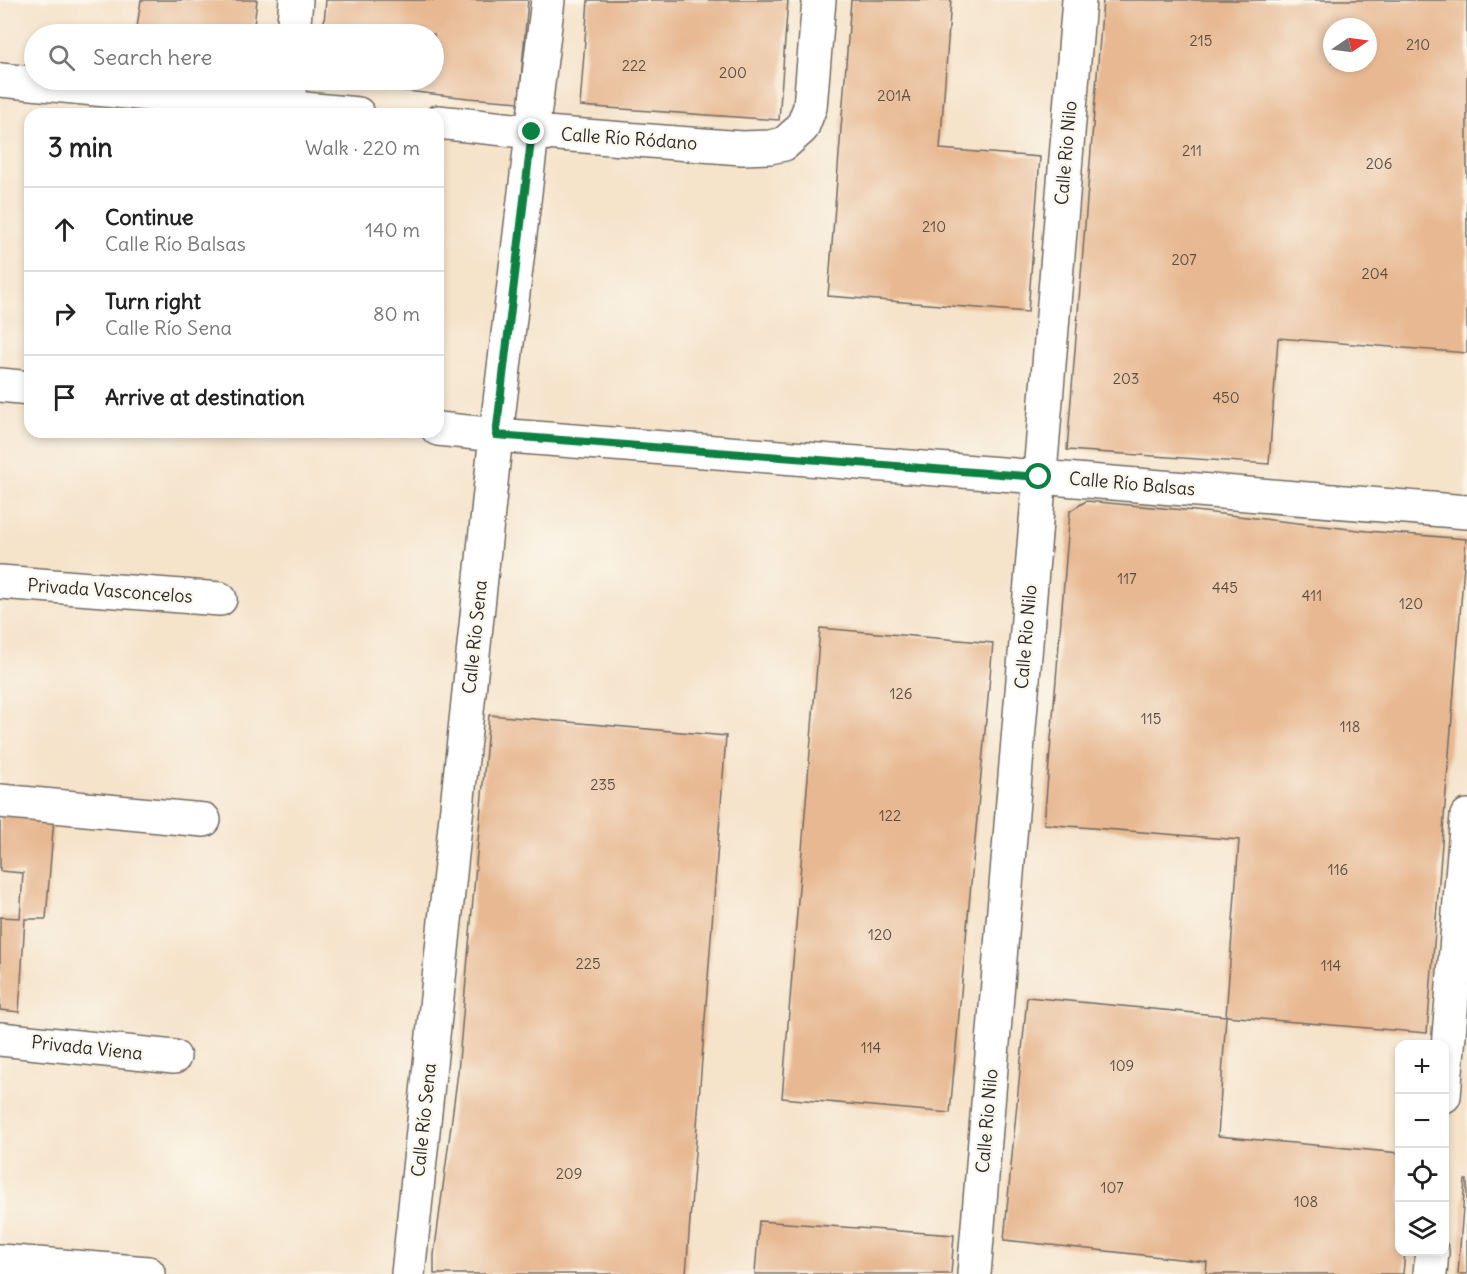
<!DOCTYPE html>
<html lang="en">
<head>
<meta charset="utf-8">
<style>
  body { margin:0; font-family:Delius,sans-serif; background:#f2f2f2; color:#222 }
  .controls { position:absolute; right:18px; bottom:18px; display:grid; overflow:hidden; border-radius:12px; box-shadow:0 3px 9px #0003 }
  .controls button { width:54px; height:54px; display:grid; place-items:center; padding:0; border:0; border-bottom:2px solid #e0e0e0; background:#fff; color:#222; font:30px sans-serif }
  .compass { position:absolute; left:1323px; top:18px; width:54px; height:54px; border-radius:50%; background:#fff; box-shadow:0 3px 9px #0003; rotate:77deg }
  .stop { position:absolute; width:18px; height:18px; margin:-14px; border:4px solid #0b8043; border-radius:50%; background:#fff }
  .stop.end { background:#0b8043; border-color:#fff; box-shadow:0 2px 6px #0008 }
  .list { margin:0; padding:0; list-style:none }
  h2 { display:flex; justify-content:space-between; align-items:center; height:78px; margin:0; padding:0 24px; font-size:26px }
  h2 small { font-size:20px; font-weight:400; color:#767676 }
  .list li { display:grid; grid-template-columns:39px 1fr auto; gap:18px; align-items:center; box-sizing:border-box; height:84px; padding:0 24px; border-top:2px solid #e0e0e0 }
  .list b { display:block; font-size:22px; white-space:nowrap }
  .list p { margin:0; font-size:20px; white-space:nowrap; color:#767676 }
  .list em { font-size:20px; font-style:normal; color:#767676 }
  .icon { flex:none; width:33px; height:33px; fill:none; stroke:currentColor; stroke-width:2; stroke-linecap:round; stroke-linejoin:round }
  .map { position:relative; flex:none; width:1467px; height:1274px; overflow:hidden }
  .search { position:absolute; background:#fff; box-shadow:0 3px 9px #0003; left:24px; top:24px; width:420px; height:66px; display:flex; align-items:center; gap:15px; box-sizing:border-box; padding:0 21px; border-radius:33px; color:#767676; font-size:22px }
  .panel { position:absolute; background:#fff; box-shadow:0 3px 9px #0003; left:24px; top:108px; width:420px; height:330px; border-radius:18px }
  .map>svg:first-child { display:block }
  .building { fill:#e7b891; fill-rule:evenodd }
  .lines { fill:none; stroke-linecap:round; stroke-linejoin:round }
  .minor-casing { stroke:#726b63; stroke-width:36 }
  .minor { stroke:#fff; stroke-width:33 }
  .route { stroke:#0b8043; stroke-width:8 }
  .labels { text-anchor:middle; stroke-width:5; stroke-linejoin:round; paint-order:stroke }
  .number-label { font-size:15px; fill:#5a4e44 }
  .street-label { font-size:18px; fill:#2b2b2b; stroke:#fbf7ec }
</style>
</head>
<body>
<div class="map">
<svg width="1467" height="1274" viewBox="0 0 1467 1274">
  <rect width="100%" height="100%" fill="#fbf7ec"/>
  <filter id="ink" filterUnits="userSpaceOnUse"><feTurbulence type="fractalNoise" baseFrequency=".0167" numOctaves="2"/><feDisplacementMap in="SourceGraphic" scale="12" xChannelSelector="R" yChannelSelector="G"/><feConvolveMatrix kernelMatrix="1 2 1 2 8 2 1 2 1" color-interpolation-filters="sRGB"/></filter>
  <filter id="wash" filterUnits="userSpaceOnUse"><feTurbulence type="fractalNoise" baseFrequency=".008" numOctaves="4" result="noise"/><feDisplacementMap in="SourceGraphic" scale="24" xChannelSelector="R" yChannelSelector="G"/><feGaussianBlur stdDeviation="1.35" result="paint"/><feColorMatrix in="noise" values="0 0 0 0 0 0 0 0 0 0 0 0 0 0 0 0 0 1.4 0 .05"/><feComposite in="paint" operator="in"/></filter>
  <g filter="url(#wash)">
    <rect width="100%" height="100%" fill="#f5e3ca"/>
    <g id="blocks">
      <!-- building -->
      <path class="building" d="M141,0H257L253,34H136Z
        M326,0H528L519,102L468,98L327,82L324,80H434V34H323Z
        M588,0H788L779,120L580,106Z
        M851,0H951L940,149L1040,157L1028,312L828,296Z
        M1103,0H1467V353L1278,338L1269,464L1067,450ZM1332,27H1368V63H1332Z
        M1086,501L1195,511L1367,531L1466,539L1427,1033L1226,1016L1239,840L1044,824L1070,511Z
        M820,628L993,643L950,1113L782,1098Z
        M489,715L726,736L686,1274H434V1255L458,1072Z
        M0,814L54,818L46,919H25L19,1012L0,1010V917L20,918L23,873L0,871Z
        M1027,997L1226,1016L1218,1136L1400,1153V1252H1405L1403,1274H1206L1207,1262L1004,1240Z
        M1465,1180H1467V1274H1458Z
        M759,1221L954,1235L951,1274H755Z"/>
    </g>
  </g>
  <g filter="url(#ink)">
    <use href="#blocks" fill-opacity="0" stroke="#726b63" stroke-width="1.5"/>
    <g class="lines">
      <!-- minor casing -->
      <g class="minor-casing">
        <path id="minor" d="M293,34L296,0
          M0,80L358,114
          M288,107L290,80
          M438,122L532,132L742,148L770,147L784,144L802,128L810,107L819,0
          M0,385L30,388
          M438,429L496,435L1039,477L1467,512
          M0,582L220,599
          M0,801L204,820
          M0,1039L174,1057
          M1444,1096L1467,816
          M0,1261L148,1273
          M408,1274L496,435L548,0
          M974,1274L1079,0
          M1430,1274L1432,1252"/>
      </g>
      <!-- minor -->
      <use href="#minor" class="minor"/>
    </g>
  </g>
  <g class="lines" filter="url(#ink)">
    <!-- route -->
    <path class="route" d="M532,132L496,435L1039,477"/>
  </g>
  <g class="labels">
    <!-- number labels -->
    <g class="number-label">
      <text x="1201" y="46">215</text>
      <text x="1418" y="50">210</text>
      <text x="634" y="71">222</text>
      <text x="733" y="78">200</text>
      <text x="894" y="101">201A</text>
      <text x="1192" y="156">211</text>
      <text x="1379" y="169">206</text>
      <text x="934" y="232">210</text>
      <text x="1184" y="265">207</text>
      <text x="1375" y="279">204</text>
      <text x="1126" y="384">203</text>
      <text x="1226" y="403">450</text>
      <text x="1127" y="584">117</text>
      <text x="1225" y="593">445</text>
      <text x="1312" y="601">411</text>
      <text x="1411" y="609">120</text>
      <text x="901" y="699">126</text>
      <text x="1151" y="724">115</text>
      <text x="1350" y="732">118</text>
      <text x="603" y="790">235</text>
      <text x="890" y="821">122</text>
      <text x="1338" y="875">116</text>
      <text x="880" y="940">120</text>
      <text x="588" y="969">225</text>
      <text x="1331" y="971">114</text>
      <text x="871" y="1053">114</text>
      <text x="1122" y="1071">109</text>
      <text x="569" y="1179">209</text>
      <text x="1112" y="1193">107</text>
      <text x="1306" y="1207">108</text>
    </g>
    <!-- street labels -->
    <g class="street-label">
      <text transform="translate(629 139) rotate(4)" y="6">Calle Río Ródano</text>
      <text transform="translate(1066 153) rotate(-85)" y="6">Calle Rio Nilo</text>
      <text transform="translate(1132 484) rotate(5)" y="6">Calle Río Balsas</text>
      <text transform="translate(110 591) rotate(4)" y="6">Privada Vasconcelos</text>
      <text transform="translate(475 637) rotate(-84)" y="6">Calle Río Sena</text>
      <text transform="translate(1026 637) rotate(-85)" y="6">Calle Rio Nilo</text>
      <text transform="translate(87 1048) rotate(6)" y="6">Privada Viena</text>
      <text transform="translate(424 1120) rotate(-84)" y="6">Calle Río Sena</text>
      <text transform="translate(987 1121) rotate(-85)" y="6">Calle Rio Nilo</text>
    </g>
  </g>
</svg>
<div class="controls">
<button>+</button>
<button>−</button>
<button><svg class="icon" aria-label="locate" viewBox="0 0 24 24"><circle cx="12" cy="12" r="6"/><path d="M12 2v4M12 18v4M2 12h4M18 12h4"/></svg></button>
<button><svg class="icon" aria-label="layers" viewBox="0 0 24 24"><path d="M12 4l9 5-9 5-9-5zM3 14l9 5 9-5"/></svg></button>
</div>
<svg class="compass" viewBox="-18 -18 36 36"><path d="M0-13l5 13h-10z" fill="#e53935"/><path d="M0 13l5-13h-10z" fill="#767676"/></svg>
<div class="stop" style="left:1039px;top:477px"></div>
<div class="stop end" style="left:532px;top:132px"></div>
<div class="search"><svg class="icon" aria-label="search" viewBox="0 0 24 24"><circle cx="10" cy="10" r="6"/><path d="M15 15l6 6"/></svg>Search here</div>
<section class="panel">
<h2>3 min<small>Walk · 220 m</small></h2>
<ul class="list">
<li><svg class="icon" aria-label="ahead" viewBox="0 0 24 24"><path d="M12 20V5M6 11l6-6 6 6"/></svg><div><b>Continue</b><p>Calle Río Balsas</p></div><em>140 m</em></li>
<li><svg class="icon" aria-label="right" viewBox="0 0 24 24"><path d="M7 20v-9h11M14 6l5 5-5 5"/></svg><div><b>Turn right</b><p>Calle Río Sena</p></div><em>80 m</em></li>
<li><svg class="icon" aria-label="arrive" viewBox="0 0 24 24"><path d="M6 21V4h12l-3 4 3 4H6"/></svg><div><b>Arrive at destination</b></div></li>
</ul>
</section>
</div>
</body>
</html>
